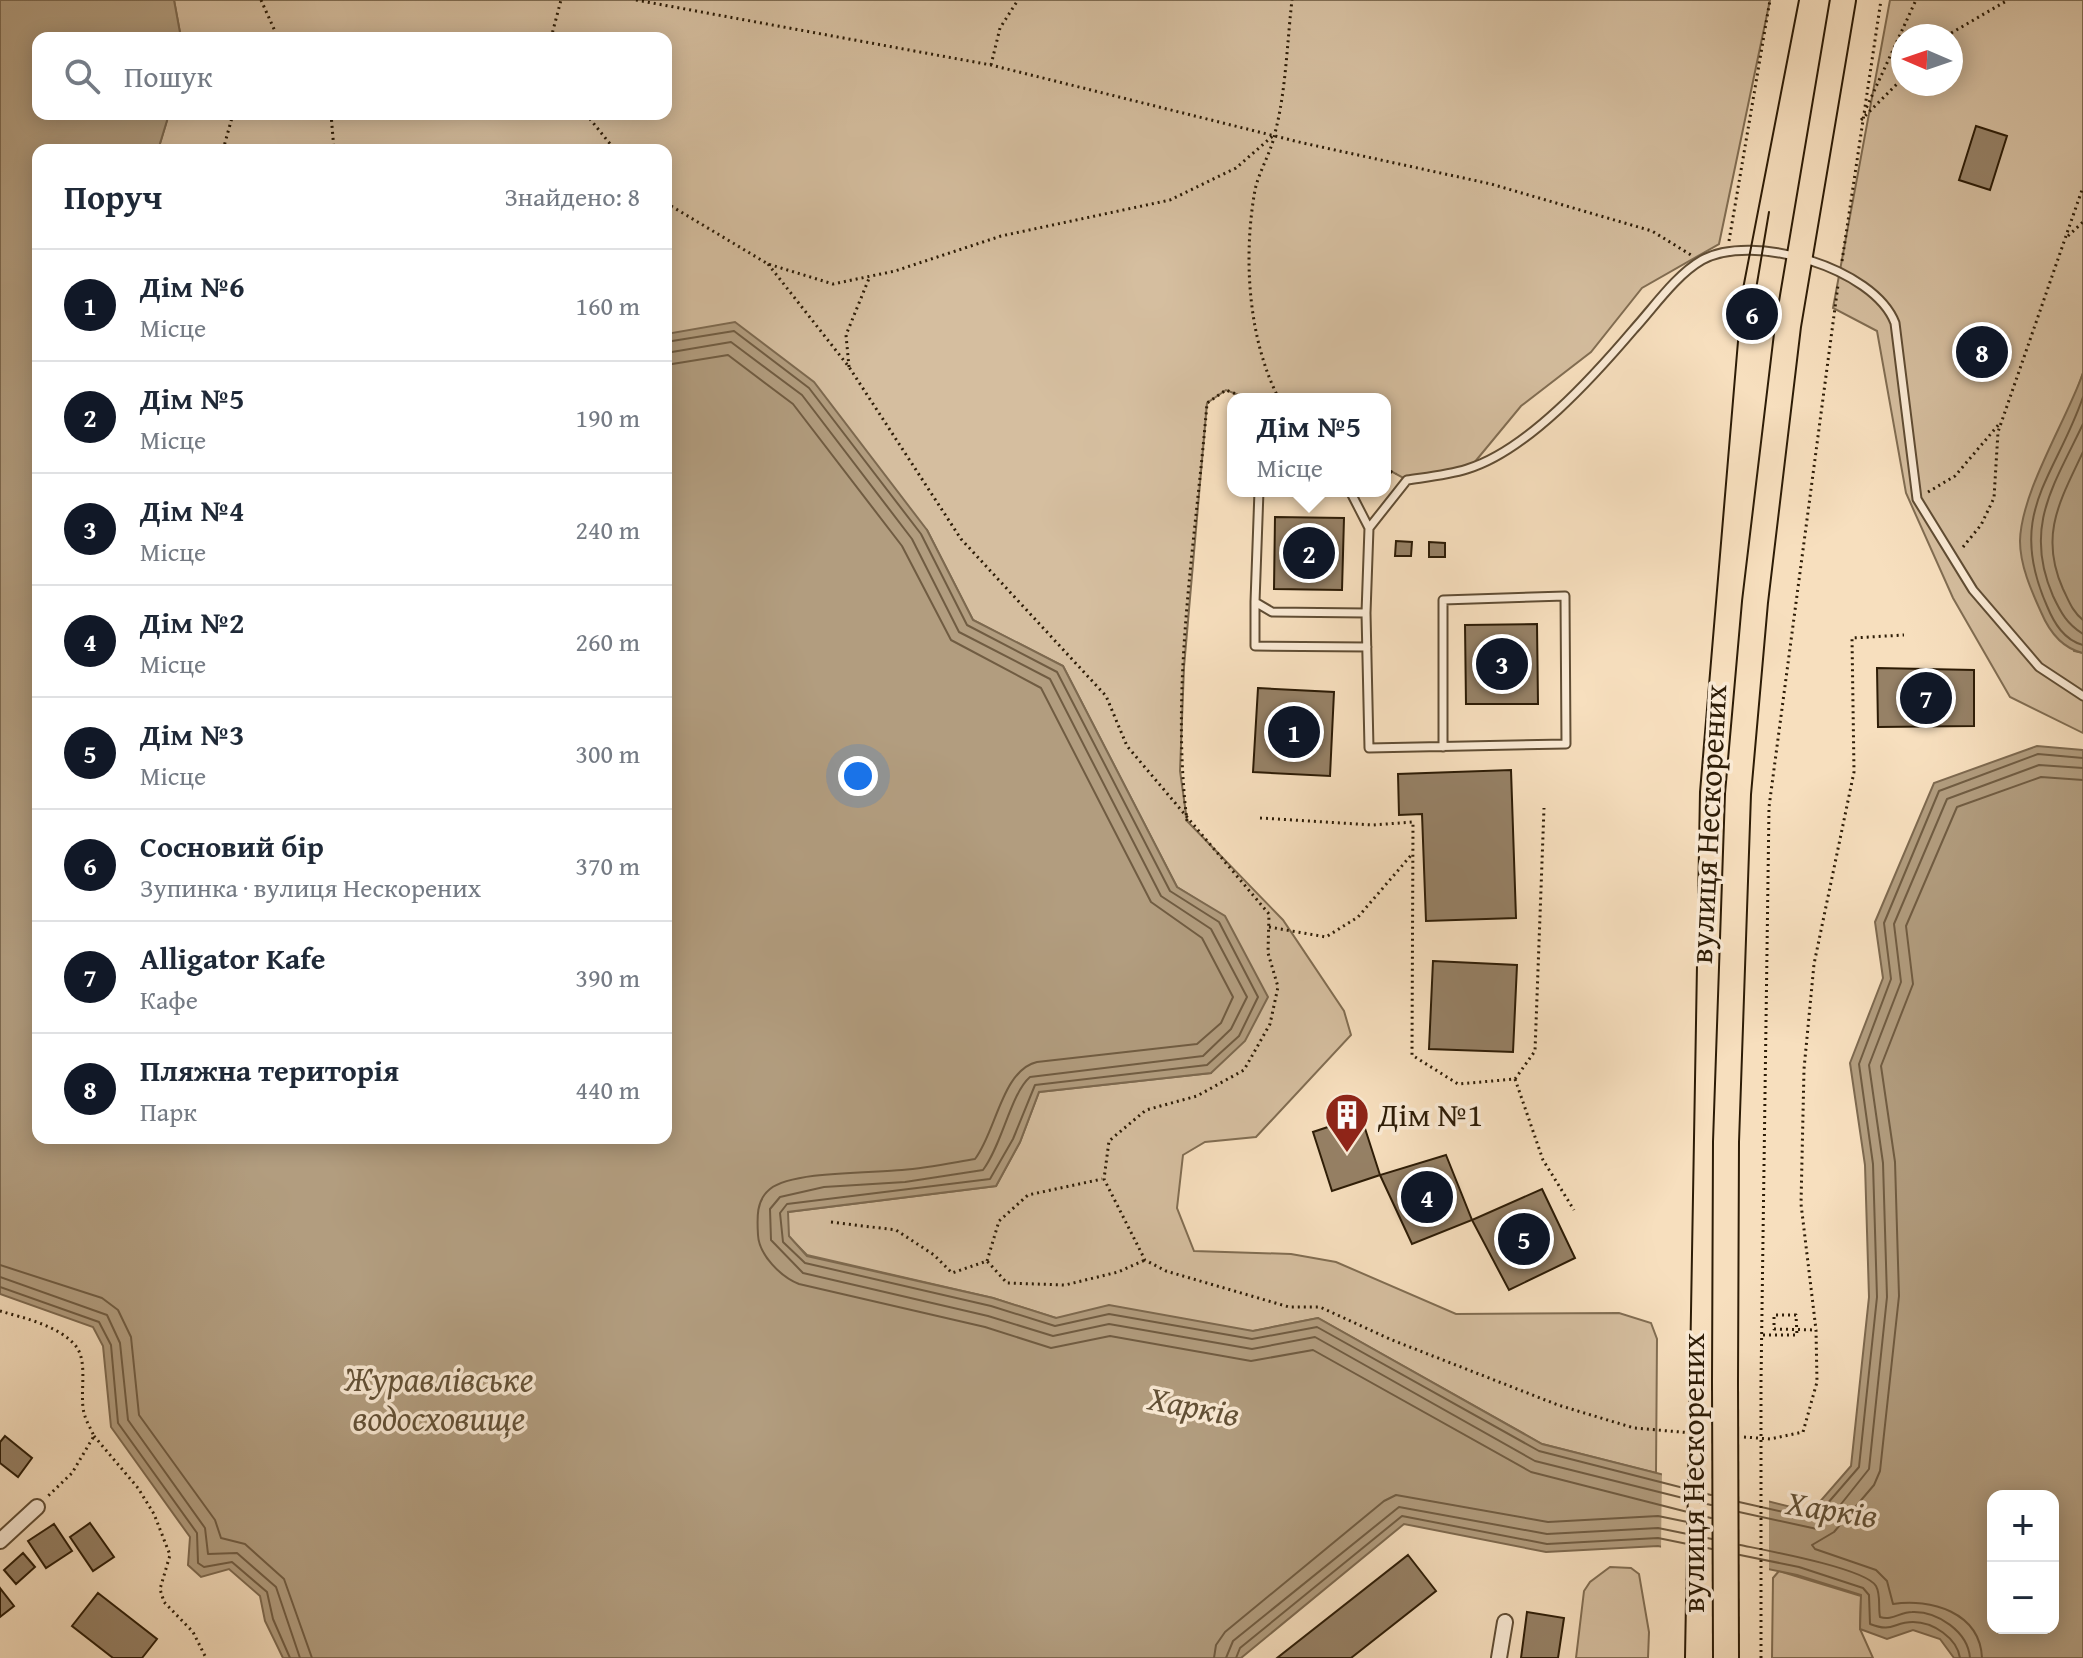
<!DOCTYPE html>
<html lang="uk">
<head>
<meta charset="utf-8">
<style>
  body { margin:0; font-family:"Gentium Book Plus",serif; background:#f2f2f3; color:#1f2937 }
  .controls { position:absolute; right:24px; bottom:24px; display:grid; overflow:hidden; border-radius:16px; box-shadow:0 4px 20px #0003 }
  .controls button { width:72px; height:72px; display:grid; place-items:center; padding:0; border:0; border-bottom:2px solid #e0e1e3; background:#fff; color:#1f2937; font:40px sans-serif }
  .compass { position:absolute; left:1891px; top:24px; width:72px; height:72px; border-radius:50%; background:#fff; box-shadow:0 4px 20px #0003; rotate:272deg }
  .you { position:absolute; left:858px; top:776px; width:28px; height:28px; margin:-20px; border:6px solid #fff; border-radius:50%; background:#1a73e8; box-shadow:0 0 0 12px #1a73e833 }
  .badge { display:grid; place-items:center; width:52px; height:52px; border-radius:50%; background:#111827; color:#fff; font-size:26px; font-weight:700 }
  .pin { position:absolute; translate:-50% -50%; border:4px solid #fff; box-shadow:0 2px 8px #0006 }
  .popup { position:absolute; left:1227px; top:393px; width:164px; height:104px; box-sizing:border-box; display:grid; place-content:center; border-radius:16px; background:#fff; filter:drop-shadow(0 2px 6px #0005); font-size:26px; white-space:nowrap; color:#747a83 }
  .popup b { font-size:30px; color:#1f2937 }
  .popup::after { content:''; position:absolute; left:50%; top:100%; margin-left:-16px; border:16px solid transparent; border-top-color:#fff }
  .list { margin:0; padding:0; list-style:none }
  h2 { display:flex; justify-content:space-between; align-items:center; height:104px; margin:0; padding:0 32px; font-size:34px }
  h2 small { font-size:26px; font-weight:400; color:#747a83 }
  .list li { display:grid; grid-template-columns:52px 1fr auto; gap:24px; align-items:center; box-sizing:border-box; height:112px; padding:0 32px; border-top:2px solid #e0e1e3 }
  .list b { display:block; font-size:30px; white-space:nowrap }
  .list p { margin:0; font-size:26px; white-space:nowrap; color:#747a83 }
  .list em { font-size:26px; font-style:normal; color:#747a83 }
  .icon { flex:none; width:44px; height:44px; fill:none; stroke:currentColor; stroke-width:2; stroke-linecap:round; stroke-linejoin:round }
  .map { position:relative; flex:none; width:2083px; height:1658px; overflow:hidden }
  .search { position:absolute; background:#fff; box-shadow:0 4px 20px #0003; left:32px; top:32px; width:640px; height:88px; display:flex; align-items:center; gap:20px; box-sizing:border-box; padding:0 28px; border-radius:16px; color:#747a83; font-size:30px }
  .panel { position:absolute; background:#fff; box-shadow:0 4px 20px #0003; left:32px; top:144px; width:640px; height:1000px; border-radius:16px }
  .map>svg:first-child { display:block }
  .green { fill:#d5be9f; stroke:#816d52; stroke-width:2; fill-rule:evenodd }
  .water { fill:#b29d7f; stroke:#7d694f; stroke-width:2; fill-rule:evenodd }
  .pier { fill:#f7dfbe }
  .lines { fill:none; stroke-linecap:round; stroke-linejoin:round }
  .shore { stroke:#705c42; stroke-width:2 }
  .building { fill:#968166; stroke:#2d1c06; stroke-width:2 }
  .service-casing { stroke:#604d34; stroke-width:11 }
  .minor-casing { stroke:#604d34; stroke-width:18 }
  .primary-casing { stroke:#2d1c06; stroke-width:28 }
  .path { stroke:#2d1c06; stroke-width:3; stroke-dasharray:2 4; stroke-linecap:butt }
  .service { stroke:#faead5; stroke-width:7 }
  .minor { stroke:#faead5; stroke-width:14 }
  .primary { stroke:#f7dfbe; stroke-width:24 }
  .tram { stroke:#2d1c06; stroke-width:2 }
  .primary-bridge-casing { stroke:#2d1c06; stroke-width:28; stroke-linecap:butt }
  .path-bridge { stroke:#2d1c06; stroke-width:3; stroke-dasharray:2 4; stroke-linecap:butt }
  .primary-bridge { stroke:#f7dfbe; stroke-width:24 }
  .labels { text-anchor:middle; stroke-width:7; stroke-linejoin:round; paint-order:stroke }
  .street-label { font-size:32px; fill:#2d1c06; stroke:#faead5 }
  .poi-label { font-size:32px; fill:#2d1c06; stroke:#faead5; text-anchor:start }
  .water-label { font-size:34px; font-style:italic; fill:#625036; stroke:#faead5 }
</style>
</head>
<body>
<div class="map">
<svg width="2083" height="1658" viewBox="0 0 2083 1658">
  <rect width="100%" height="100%" fill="#f7dfbe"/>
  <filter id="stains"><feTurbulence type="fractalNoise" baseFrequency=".0025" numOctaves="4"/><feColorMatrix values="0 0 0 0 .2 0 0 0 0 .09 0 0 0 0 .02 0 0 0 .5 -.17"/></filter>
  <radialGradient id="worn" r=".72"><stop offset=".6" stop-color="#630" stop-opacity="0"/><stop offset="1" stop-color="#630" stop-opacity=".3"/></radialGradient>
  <!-- green -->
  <path class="green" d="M174,0H1770L1719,244L1642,288L1591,352L1521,406L1469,469L1407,480L1385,468V399H1249L1226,390L1207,403L1184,667L1180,771L1187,821L1283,920L1344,1011L1351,1035L1256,1137L1205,1142L1183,1155L1177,1208L1194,1251L1291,1254L1336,1262L1456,1314L1619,1313L1651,1323L1657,1339L1656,1473L1542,1444L1318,1318L1253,1331L1056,1318L993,1298L807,1255L788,1236V1212L996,1186L1020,1142L1039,1092L1211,1073L1225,917L1177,887L1063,666L973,620L927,530L666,334V150H158L169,114H666V38H181Z
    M1890,0H2083V373L2071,407L2074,651L2083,653V733L2010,697L1953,598L1906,493L1877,331L1833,308ZM1903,36H1951V84H1903Z
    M1610,1567L1631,1568L1639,1574L1649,1632L1648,1658H1576L1584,1591L1590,1582Z
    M1779,1571L1861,1596L1860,1629L1873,1658H1772L1773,1578Z"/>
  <!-- water -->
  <path class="water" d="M0,0H174L181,38H38V114H169L158,150H38V1138H666V334L735,322L814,382L927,530L973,620L1063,666L1177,887L1225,916L1268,997L1245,1041L1211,1073L1039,1092L1020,1142L996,1186L788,1212L789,1236L807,1256L993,1298L1056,1318L1109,1305L1253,1331L1318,1318L1542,1444L1811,1512L1851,1466L1869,1297L1865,1165L1850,1063L1883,978L1875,922L1934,783L2037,746L2083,750V1658H1954L1940,1639L1913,1630L1887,1639L1860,1629L1861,1595L1797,1575L1658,1546L1546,1552L1404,1524L1241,1658H283L265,1621L260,1596L229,1569L201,1577L188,1565L190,1537L111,1427L103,1346L93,1327L0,1294ZM1993,1496H2053V1628H1993Z
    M2083,373V653C2061,648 2049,631 2041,612C2031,590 2020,565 2020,541C2021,492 2066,421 2083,373Z"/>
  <!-- pier -->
  <path class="pier" d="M1662,1470L1769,1497V1573L1661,1551Z"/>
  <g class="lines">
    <!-- shore -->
    <path class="shore" d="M666,342L734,331L809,388L921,534L967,625L1057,672L1170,891L1219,922L1258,997L1239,1036L1207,1065L1035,1085L1013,1139L990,1179L787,1204L780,1213L783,1242L805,1263L991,1306L1055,1326L1109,1314L1252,1339L1317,1327L1539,1451L1711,1495
      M666,353L731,342L802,395L912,539L959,632L1050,679L1161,896L1211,929L1247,997L1231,1029L1203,1056L1030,1077C1011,1093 1002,1145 983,1170L905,1182L824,1187L780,1197L770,1209L771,1240L803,1273L988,1316L1053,1336L1109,1324L1252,1349L1315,1337L1535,1461L1711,1505
      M666,365L728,355L793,404L902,546L951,640L1041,688L1151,902L1202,938L1233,997L1221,1023L1197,1044L1037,1062C1002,1070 996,1132 975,1159C951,1163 927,1168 902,1170C872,1173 792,1171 770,1189C756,1200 757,1218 758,1235C759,1255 781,1277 799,1284L985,1327L1051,1348L1110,1336L1251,1361L1313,1350L1531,1472L1711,1518
      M2083,397C2054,480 2006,513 2047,606C2054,623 2064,640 2083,645
      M2083,424C2054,485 2023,527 2053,596C2061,613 2067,624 2083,634
      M2083,452C2060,501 2039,535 2063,589C2069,601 2072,611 2083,620
      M0,1265L102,1298L118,1310L131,1337L139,1415L215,1520L221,1538L245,1544L284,1579L312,1658
      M0,1277L107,1315L120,1343L128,1420L205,1528L208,1554L237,1553L276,1587L300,1658
      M0,1287L99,1322L111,1345L118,1423L197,1533L198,1563L204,1567L232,1562L267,1592L273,1619L290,1658
      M1739,1502L1814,1519L1859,1467L1877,1297L1873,1164L1859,1064L1891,979L1884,923L1939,791L2038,754L2083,758
      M1739,1512L1817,1529L1826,1523L1869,1469L1887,1297L1883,1163L1869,1065L1901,982L1894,924L1947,799L2039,765L2083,768
      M1740,1545C1764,1550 1865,1568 1876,1586C1881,1595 1878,1607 1880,1617C1892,1621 1900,1612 1912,1612C1938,1611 1968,1632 1970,1658
      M1740,1555L1799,1567L1863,1588L1869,1595L1870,1624C1893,1633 1893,1622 1913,1622C1933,1622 1957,1638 1960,1658
      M1214,1658L1216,1645L1225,1632L1384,1501L1396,1495L1548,1522L1658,1516L1712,1527
      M1226,1658L1233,1641L1399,1507L1547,1534L1658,1528L1712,1539
      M1236,1658L1240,1648L1402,1516L1547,1544L1658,1538L1712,1549
      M1982,1658C1980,1612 1930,1598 1893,1604L1887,1581L1876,1570L1815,1549L1812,1545L1834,1532L1874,1485L1880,1471L1899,1296L1895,1162L1881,1066L1913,984L1906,926L1957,807L2041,777L2083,780"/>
  </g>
  <!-- building -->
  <path class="building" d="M1976,126L2007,136L1990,190L1959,180Z
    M1275,517L1344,518L1342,590L1274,589Z
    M1396,541L1412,542L1411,556H1395Z
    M1429,542L1445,543V557H1429Z
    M1537,624L1538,704H1466L1465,625Z
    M1877,668L1974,670V726L1878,727Z
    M1258,688L1334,692L1330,776L1253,772Z
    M1511,770L1516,918L1426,921L1422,814L1399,815L1398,774Z
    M1433,961L1517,965L1513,1052L1429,1049Z
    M1361,1116L1380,1175L1332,1191L1313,1132Z
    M1446,1155L1472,1220L1412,1244L1380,1175Z
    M1542,1189L1575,1258L1509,1290L1472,1220Z
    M5,1436L32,1458L18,1477L0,1463V1442Z
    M90,1523L114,1557L93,1571L70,1537Z
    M54,1524L72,1551L46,1568L28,1541Z
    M23,1553L35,1567L16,1584L4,1570Z
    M1408,1555L1436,1591L1351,1658H1277Z
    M0,1588L14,1606L0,1617Z
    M98,1593L157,1639L142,1658H113L72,1626Z
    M1527,1612L1564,1618L1558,1658H1521Z"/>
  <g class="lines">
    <!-- service casing -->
    <g class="service-casing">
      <path id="service" d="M1259,491L1255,602L1272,612L1366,613
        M1350,491L1369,528
        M1255,602V646L1367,647
        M1443,747V600L1565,596L1566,744L1369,748L1366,613L1369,528L1407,480C1427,477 1448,475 1467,469C1527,451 1594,376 1634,329C1654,307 1676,275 1702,260C1753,232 1874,268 1895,323L1917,499L1973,590L2039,667L2083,696"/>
    </g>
    <!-- minor casing -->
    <g class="minor-casing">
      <path id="minor" d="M0,1541L37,1507
        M1499,1658L1505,1622"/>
    </g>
    <!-- primary casing -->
    <g class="primary-casing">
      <path id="primary" d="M1725,1382L1726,1142L1738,794L1755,602L1788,326L1843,0"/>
    </g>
    <!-- path -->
    <path class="path" d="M261,0L278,38
      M636,0L991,65L1303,143L1491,184L1652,231L1691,255
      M1946,36L2008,0
      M551,38L561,0
      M991,65L1000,28L1018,0
      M1864,113L1916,0
      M331,114L334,150
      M586,114L615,150
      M1861,120L1903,78
      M223,150L233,114
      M666,203L768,264L833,284L895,271L1001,236L1170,200L1236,168L1275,134
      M2068,236L2083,222
      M1729,241L1770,0
      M1842,261L1881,0
      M768,264L849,367L961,539L1106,696L1127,746L1269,914L1268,953L1278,987L1270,1024L1244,1070L1197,1096L1146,1110L1109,1141L1104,1179L1145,1260L1166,1271L1289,1307H1320L1392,1340L1558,1405L1634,1428L1704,1434
      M849,367L846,335L870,276
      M1279,399C1248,339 1243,257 1255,190C1259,171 1271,153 1275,133C1286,91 1287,43 1292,0
      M1385,469L1396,474
      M1928,492L1955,476L2000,423
      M1963,547L1981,525L1994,498L1998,432L2083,187
      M1260,818L1373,825L1413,822L1412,1055L1458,1084L1515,1079L1535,1051L1544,808
      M1187,821C1170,684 1196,540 1207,403L1226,390L1249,399
      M1269,927L1326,937L1358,917L1413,853
      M1515,1079L1543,1160L1574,1210
      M831,1222L896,1230L934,1255L952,1273L987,1261L1007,1283L1065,1285L1118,1272L1145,1260
      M987,1261L999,1221L1028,1195L1102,1179
      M0,1311C24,1318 57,1325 75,1345C89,1361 79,1393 84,1413C86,1421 91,1429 94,1436L72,1473L47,1497
      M1763,1335H1797L1796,1315H1774V1329L1816,1330
      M1761,1382L1769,807L1838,285
      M94,1436L138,1488L154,1514L170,1555L160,1589L164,1602L193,1632L206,1658
      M1744,1437L1770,1439L1803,1432L1817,1382L1816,1330L1801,1204L1804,1069L1814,964L1854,772L1852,638L1904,635"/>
    <!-- service -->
    <use href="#service" class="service"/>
    <!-- minor -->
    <use href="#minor" class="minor"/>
    <!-- primary -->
    <use href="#primary" class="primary"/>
    <!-- tram -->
    <path class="tram" d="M1751,319L1769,212
      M1685,1658L1700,792L1742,294L1799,0"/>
    <!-- primary-bridge casing -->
    <g class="primary-bridge-casing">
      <path id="primary-bridge" d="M1725,1382L1726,1658"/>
    </g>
    <!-- path-bridge -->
    <path class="path-bridge" d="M1761,1658V1382"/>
    <!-- primary-bridge -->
    <use href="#primary-bridge" class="primary-bridge"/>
  </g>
  <!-- icons -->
  <defs>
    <g id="building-pin" transform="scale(2.3)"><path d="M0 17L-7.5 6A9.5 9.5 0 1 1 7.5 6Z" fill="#8f2418" stroke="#faead5"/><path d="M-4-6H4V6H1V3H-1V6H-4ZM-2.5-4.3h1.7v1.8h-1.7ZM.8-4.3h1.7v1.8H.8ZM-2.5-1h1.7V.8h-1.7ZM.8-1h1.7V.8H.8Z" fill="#fff"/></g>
  </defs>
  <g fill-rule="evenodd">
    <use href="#building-pin" x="1347" y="1115"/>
  </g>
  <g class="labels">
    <!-- street labels -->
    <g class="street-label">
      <text transform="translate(1708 824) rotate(-87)" y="11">вулиця Нескорених</text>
      <text transform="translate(1693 1473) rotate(-90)" y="11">вулиця Нескорених</text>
    </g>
    <!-- poi labels -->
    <g class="poi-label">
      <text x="1378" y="1126">Дім №1</text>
    </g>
    <!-- water labels -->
    <g class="water-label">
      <text x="439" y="1391">Журавлівське<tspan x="439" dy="39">водосховище</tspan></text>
      <text transform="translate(1194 1406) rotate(11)" y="12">Харків</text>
      <text transform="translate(1832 1509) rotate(9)" y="12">Харків</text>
    </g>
  </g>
  <rect width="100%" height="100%" filter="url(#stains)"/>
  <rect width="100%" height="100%" fill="url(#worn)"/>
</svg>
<div class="controls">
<button>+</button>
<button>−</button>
</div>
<svg class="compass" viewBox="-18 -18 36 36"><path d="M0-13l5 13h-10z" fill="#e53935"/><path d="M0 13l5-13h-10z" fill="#747a83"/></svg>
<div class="you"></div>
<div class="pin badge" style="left:1294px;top:732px">1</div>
<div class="pin badge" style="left:1309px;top:553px">2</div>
<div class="popup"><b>Дім №5</b>Місце</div>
<div class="pin badge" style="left:1502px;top:664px">3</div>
<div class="pin badge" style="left:1427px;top:1197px">4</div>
<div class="pin badge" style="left:1524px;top:1239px">5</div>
<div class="pin badge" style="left:1752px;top:314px">6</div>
<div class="pin badge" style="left:1926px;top:698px">7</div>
<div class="pin badge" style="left:1982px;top:352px">8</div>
<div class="search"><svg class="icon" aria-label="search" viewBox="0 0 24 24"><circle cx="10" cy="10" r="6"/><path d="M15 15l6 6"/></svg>Пошук</div>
<section class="panel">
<h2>Поруч<small>Знайдено: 8</small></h2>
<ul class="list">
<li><span class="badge">1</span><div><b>Дім №6</b><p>Місце</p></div><em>160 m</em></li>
<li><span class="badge">2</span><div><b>Дім №5</b><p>Місце</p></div><em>190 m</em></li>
<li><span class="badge">3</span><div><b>Дім №4</b><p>Місце</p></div><em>240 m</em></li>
<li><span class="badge">4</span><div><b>Дім №2</b><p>Місце</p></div><em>260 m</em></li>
<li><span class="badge">5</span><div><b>Дім №3</b><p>Місце</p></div><em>300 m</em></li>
<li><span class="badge">6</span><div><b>Сосновий бір</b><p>Зупинка · вулиця Нескорених</p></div><em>370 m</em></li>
<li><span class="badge">7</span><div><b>Alligator Kafe</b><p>Кафе</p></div><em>390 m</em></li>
<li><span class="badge">8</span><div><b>Пляжна територія</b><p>Парк</p></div><em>440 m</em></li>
</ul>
</section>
</div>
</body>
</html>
